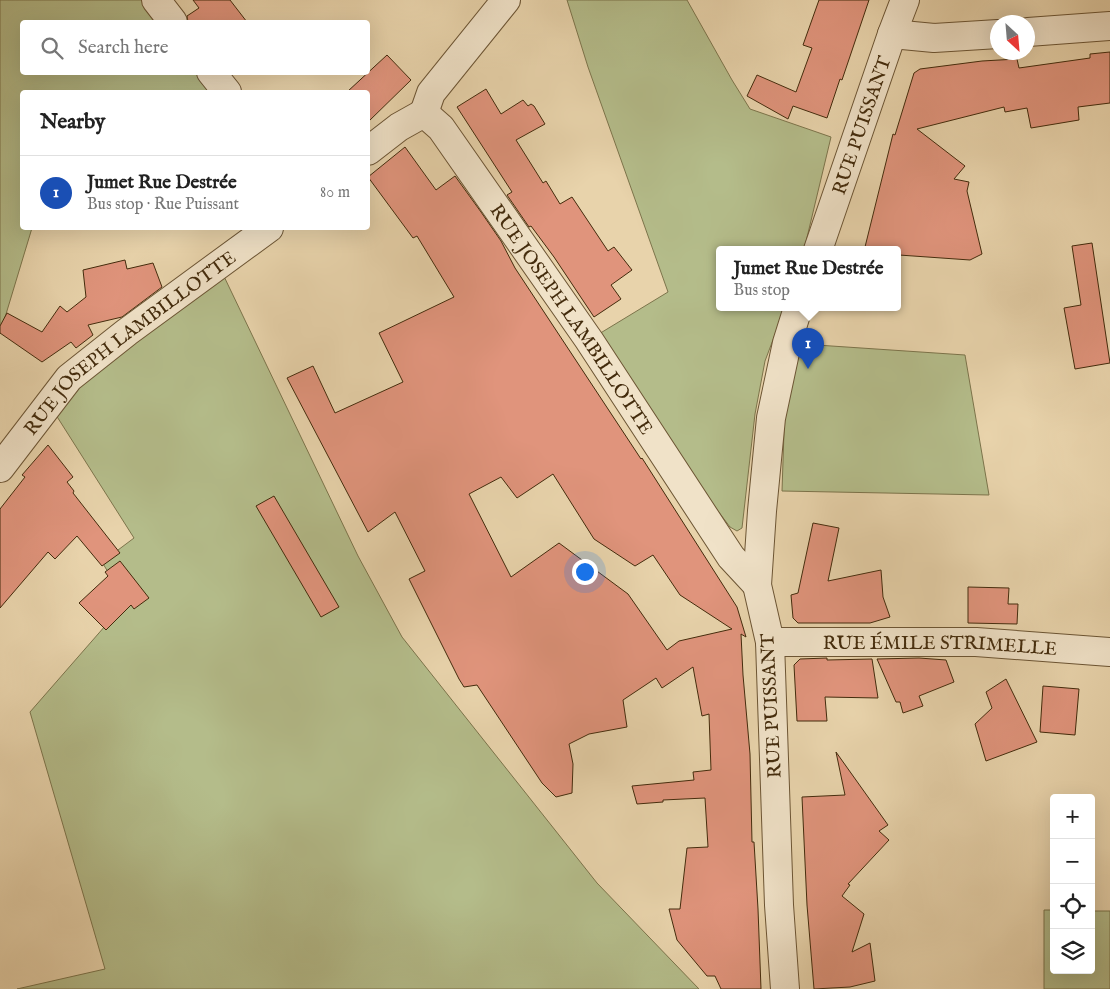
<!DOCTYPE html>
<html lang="en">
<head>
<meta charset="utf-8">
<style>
  body { margin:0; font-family:"IM FELL English",serif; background:#f2f2f2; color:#222 }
  .controls { position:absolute; right:15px; bottom:15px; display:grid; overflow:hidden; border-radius:5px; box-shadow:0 5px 20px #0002 }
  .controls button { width:45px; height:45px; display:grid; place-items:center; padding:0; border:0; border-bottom:1px solid #e0e0e0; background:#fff; color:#222; font:25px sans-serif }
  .compass { position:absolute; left:990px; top:15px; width:45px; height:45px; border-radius:50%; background:#fff; box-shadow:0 5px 20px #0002; rotate:154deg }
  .you { position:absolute; left:584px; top:571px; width:18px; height:18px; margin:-12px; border:4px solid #fff; border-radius:50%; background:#1a73e8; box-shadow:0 0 0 8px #1a73e833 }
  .badge { display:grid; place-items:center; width:32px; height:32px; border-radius:50%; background:#7c3aed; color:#fff; font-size:16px; font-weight:700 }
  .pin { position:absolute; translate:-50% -41px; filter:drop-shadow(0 1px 2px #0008) }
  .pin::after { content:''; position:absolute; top:26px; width:18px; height:15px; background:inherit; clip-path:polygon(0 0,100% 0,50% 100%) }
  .popup { position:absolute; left:716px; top:246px; width:185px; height:65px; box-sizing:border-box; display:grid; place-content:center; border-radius:5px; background:#fff; filter:drop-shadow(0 1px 4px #0005); font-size:16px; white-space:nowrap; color:#767676 }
  .popup b { font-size:19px; color:#222 }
  .popup::after { content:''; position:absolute; left:50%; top:100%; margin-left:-10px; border:10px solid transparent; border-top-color:#fff }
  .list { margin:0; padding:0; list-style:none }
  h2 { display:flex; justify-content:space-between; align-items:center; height:65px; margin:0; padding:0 20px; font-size:21px }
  h2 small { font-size:16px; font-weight:400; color:#767676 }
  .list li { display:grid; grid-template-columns:32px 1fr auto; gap:15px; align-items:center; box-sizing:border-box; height:75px; padding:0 20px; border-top:1px solid #e0e0e0 }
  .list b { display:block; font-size:19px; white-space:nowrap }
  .list p { margin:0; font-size:16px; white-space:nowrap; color:#767676 }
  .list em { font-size:16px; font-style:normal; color:#767676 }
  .icon { flex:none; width:28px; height:28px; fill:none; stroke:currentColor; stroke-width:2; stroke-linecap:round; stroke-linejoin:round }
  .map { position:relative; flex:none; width:1110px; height:989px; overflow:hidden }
  .search { position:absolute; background:#fff; box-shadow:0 5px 20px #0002; left:20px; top:20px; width:350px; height:55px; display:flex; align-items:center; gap:12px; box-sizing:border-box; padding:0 18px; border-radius:5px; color:#767676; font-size:19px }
  .panel { position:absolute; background:#fff; box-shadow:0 5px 20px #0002; left:20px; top:90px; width:350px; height:140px; border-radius:5px }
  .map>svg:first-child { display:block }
  .green { fill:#b4bc8a; stroke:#7c744b }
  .building { fill:#e0947c; stroke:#432b0c; fill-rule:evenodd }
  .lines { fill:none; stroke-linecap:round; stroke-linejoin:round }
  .minor-casing { stroke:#6c5534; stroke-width:30 }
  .minor { stroke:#f0e2c8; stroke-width:28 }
  .labels { text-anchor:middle; stroke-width:4; stroke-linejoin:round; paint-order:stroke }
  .street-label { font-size:19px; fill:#432b0c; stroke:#f0e2c8 }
</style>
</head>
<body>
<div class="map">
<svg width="1110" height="989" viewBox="0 0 1110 989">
  <rect width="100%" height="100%" fill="#e8d3ab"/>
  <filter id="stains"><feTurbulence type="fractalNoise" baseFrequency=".004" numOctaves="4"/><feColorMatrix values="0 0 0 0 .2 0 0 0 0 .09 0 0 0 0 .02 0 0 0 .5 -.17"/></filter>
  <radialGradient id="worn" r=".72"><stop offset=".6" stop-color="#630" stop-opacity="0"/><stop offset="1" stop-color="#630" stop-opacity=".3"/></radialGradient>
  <!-- green -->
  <path class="green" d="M0,0H156L173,22H22V72L211,73L227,92H22V228H32L0,334Z
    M567,0H687L732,80L750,109L831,137L804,250H719V308H785L765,361L755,414L742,528L737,531L730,527L589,340L668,292L588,67Z
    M219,266L358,556L402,637L597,883L699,989H17L105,969L30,712L126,602L102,562L134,538L49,404Z
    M787,343L965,355L989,495L782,491Z
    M1044,910H1054V970H1091V911H1110V989H1044Z"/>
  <!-- building -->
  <path class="building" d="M193,0H230L247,22H188L187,16L199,8Z
    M819,0H869L842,80L840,79L827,118L793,106L788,119L747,96L757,75L796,92L812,48L803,45Z
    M1110,52V103L1078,107L1079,120L1031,128L1027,108L1005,112L1004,107L917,129L965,166L954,179L969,182L967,191L982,254L970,260L899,255L900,250H877L865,247L893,134L895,135L914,73L920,69L982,61L1017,59L1019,68L1090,58V54Z
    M387,55L411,80L368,122V92H347Z
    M486,89L501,114L523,100L528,106L531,104L534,106L545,124L516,140L543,183L546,181L560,204L572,197L608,251L614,247L632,270L611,285L621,299L594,317L554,257L531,226L529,227L507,195L512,192L457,107Z
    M405,147L436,190L455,176L481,212L501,241L515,268L641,459L642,458L737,607L746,637L741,634L743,675L750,754L752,842H754L758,909L761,989H721L715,976H707L677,940L669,909H680L687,848L708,847L705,798L663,800V802L637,804L632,786L694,780L693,772L711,770L709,714L702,716L693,667L662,688L656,678L623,700L627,727L589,734L569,744L573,764L572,793L556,797L542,783L477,685L464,687L459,679L409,579L425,571L395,512L368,532L287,378L313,366L335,413L403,382L379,333L454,297L417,236L413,238L368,177ZM553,474L594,539L635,566L653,555L680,595L732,629L679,641L667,650L628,594L559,543L511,577L469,494L501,477L517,498Z
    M1092,243L1110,363L1075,369L1064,308L1081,305L1072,246Z
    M125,260L127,269L153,263L162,287L122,317L88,325L93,335L76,348L71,342L42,362L0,333V326L7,313L42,332L60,306L67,312L86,297L83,270Z
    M48,445L73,477L67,482L74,491L73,493L120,553L102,566L77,536L55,559L48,552L0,608V509L25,477L22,475Z
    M274,496L339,607L321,617L256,506Z
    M813,523L839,528L828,581L881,570L883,597L890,617L870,623H798L793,618L791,595L798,593Z
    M120,561L149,598L134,609L131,605L106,630L79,603L108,576L105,572Z
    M968,587L1009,588L1008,604H1018L1017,624L968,623Z
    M827,658V660L872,659L878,698L825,697L827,721H797L794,665L800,659Z
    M919,658L946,660L954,682L919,696L923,706L903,713L900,702H896L877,659Z
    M1006,679L1037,742L986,761L975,724L992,708L986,692Z
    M1043,686L1079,689L1075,735L1040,732Z
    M836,752L888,825L879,831L889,840L848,884L850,885L842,896L864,914L852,952L870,943L875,981L850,987L814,989L807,905L802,797L845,795Z"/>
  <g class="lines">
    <!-- minor casing -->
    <g class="minor-casing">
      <g id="minor">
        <path d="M156,0L173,22"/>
        <path d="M1028,32L1110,26"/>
        <path d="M892,34L934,38L998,34"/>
        <path d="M211,72L227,92"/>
        <path d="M424,113L431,93L506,0"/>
        <path id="s1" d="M368,151L399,127L424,113L441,128L589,340L731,557L757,585"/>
        <path id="s2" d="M818,250L892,34L905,0"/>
        <path id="s3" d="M0,468L69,378L127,332L269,228"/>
        <path id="s4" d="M770,642H976L1110,652"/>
        <path d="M785,989L779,905L770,642L757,585L762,511L771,418L787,343L798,308"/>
      </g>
    </g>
    <!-- minor -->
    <use href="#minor" class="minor"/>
  </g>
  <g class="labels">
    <!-- street labels -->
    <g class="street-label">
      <text dy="7" stroke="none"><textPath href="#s2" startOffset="132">RUE PUISSANT</textPath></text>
      <text dy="7" stroke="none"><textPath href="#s1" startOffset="322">RUE JOSEPH LAMBILLOTTE</textPath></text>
      <text dy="7" stroke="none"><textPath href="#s3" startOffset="182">RUE JOSEPH LAMBILLOTTE</textPath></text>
      <text dy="7" stroke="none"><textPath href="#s4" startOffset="170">RUE ÉMILE STRIMELLE</textPath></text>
      <text transform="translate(770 706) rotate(-93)" y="7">RUE PUISSANT</text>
    </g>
  </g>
  <rect width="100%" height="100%" filter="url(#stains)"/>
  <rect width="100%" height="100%" fill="url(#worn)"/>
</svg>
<div class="controls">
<button>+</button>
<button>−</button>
<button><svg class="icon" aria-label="locate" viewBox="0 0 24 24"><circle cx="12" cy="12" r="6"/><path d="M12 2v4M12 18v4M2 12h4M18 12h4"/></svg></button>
<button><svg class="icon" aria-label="layers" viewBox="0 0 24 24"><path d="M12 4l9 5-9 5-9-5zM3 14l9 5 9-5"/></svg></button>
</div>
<svg class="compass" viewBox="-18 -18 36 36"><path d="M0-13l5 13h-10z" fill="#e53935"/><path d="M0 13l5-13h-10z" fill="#767676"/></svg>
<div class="you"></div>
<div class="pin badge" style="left:808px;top:369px;background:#1a4fb4">1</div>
<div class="popup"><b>Jumet Rue Destrée</b>Bus stop</div>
<div class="search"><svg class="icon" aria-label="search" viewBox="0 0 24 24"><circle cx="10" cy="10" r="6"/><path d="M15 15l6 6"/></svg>Search here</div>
<section class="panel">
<h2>Nearby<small></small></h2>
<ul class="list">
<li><span class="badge" style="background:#1a4fb4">1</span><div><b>Jumet Rue Destrée</b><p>Bus stop · Rue Puissant</p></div><em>80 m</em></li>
</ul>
</section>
</div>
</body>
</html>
